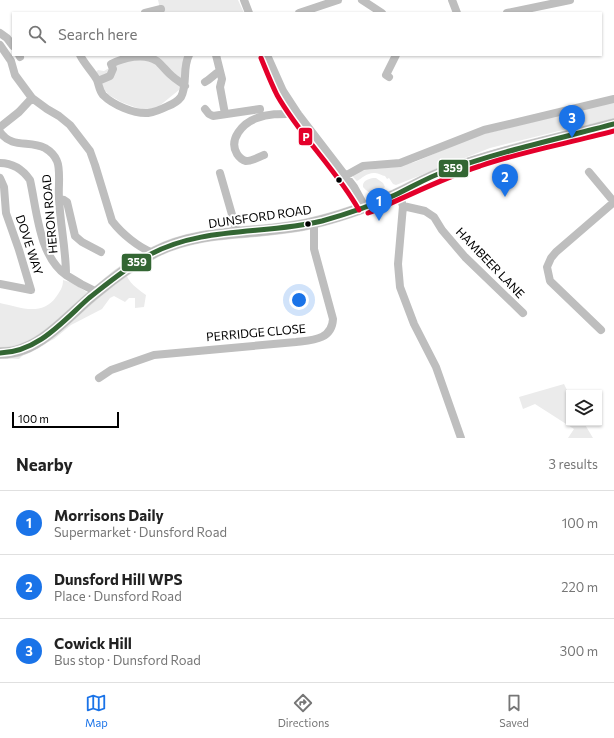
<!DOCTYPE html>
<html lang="en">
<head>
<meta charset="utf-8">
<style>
  body { margin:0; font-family:Commissioner,sans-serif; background:#f2f2f2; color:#222 }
  .controls { position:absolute; right:12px; bottom:12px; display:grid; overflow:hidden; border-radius:0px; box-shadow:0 1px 3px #0004 }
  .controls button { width:36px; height:36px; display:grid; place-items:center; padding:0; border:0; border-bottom:1px solid #e0e0e0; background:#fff; color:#222; font:20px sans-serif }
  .scale { position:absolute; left:12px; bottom:10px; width:107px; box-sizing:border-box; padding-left:4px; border:2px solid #000; border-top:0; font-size:11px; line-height:14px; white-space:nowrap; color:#000; -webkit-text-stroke:3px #fff; paint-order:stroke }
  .you { position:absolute; left:299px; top:300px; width:14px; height:14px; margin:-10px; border:3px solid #fff; border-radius:50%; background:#1a73e8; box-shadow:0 0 0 6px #1a73e833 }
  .badge { display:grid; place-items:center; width:26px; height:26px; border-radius:50%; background:#1a73e8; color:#fff; font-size:13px; font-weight:700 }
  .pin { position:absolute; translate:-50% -33px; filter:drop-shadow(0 1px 2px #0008) }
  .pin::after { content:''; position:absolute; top:21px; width:14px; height:12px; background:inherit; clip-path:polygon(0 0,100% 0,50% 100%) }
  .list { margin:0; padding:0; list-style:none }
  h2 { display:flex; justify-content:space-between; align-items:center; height:52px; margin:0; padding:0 16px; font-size:17px }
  h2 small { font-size:13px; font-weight:400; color:#767676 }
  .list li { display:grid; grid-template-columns:26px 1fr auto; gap:12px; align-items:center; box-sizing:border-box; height:64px; padding:0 16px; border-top:1px solid #e0e0e0 }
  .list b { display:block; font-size:15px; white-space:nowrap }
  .list p { margin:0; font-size:13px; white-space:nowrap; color:#767676 }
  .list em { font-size:13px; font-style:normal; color:#767676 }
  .icon { flex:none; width:22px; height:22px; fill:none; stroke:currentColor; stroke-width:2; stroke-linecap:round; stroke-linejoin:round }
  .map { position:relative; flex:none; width:614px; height:438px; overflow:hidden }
  .search { position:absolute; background:#fff; box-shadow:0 1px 3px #0004; left:12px; right:12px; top:12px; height:44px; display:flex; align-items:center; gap:10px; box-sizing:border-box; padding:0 14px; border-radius:0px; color:#767676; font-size:15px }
  .sheet { height:244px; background:#fff }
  nav { display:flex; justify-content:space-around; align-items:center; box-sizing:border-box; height:56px; border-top:1px solid #e0e0e0; background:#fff; font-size:11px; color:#767676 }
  nav a { display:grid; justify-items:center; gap:2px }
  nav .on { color:#1a73e8 }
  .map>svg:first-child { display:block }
  .green { fill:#ebebeb }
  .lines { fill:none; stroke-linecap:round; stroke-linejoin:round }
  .major-casing { stroke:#dbdbdb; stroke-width:12 }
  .minor { stroke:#bebebe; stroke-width:8 }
  .major { stroke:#bebebe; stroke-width:11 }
  .bus-1-casing { stroke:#fff; stroke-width:8 }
  .bus-2-casing { stroke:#fff; stroke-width:8 }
  .bus-1 { stroke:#363; stroke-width:5 }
  .bus-2 { stroke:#e4002b; stroke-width:5 }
  .bus-dot { fill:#000; stroke:#fff; stroke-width:1.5 }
  .labels { text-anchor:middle; stroke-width:4; stroke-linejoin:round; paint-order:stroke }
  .street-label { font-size:12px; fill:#000; stroke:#fff }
  .line-badge { stroke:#fff; stroke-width:1.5 }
  .badge-label { font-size:11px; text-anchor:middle; font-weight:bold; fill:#fff }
</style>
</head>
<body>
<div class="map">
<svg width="614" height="438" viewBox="0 0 614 438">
  <rect width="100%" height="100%" fill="#fff"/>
  <!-- green -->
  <path class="green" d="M158,0H238L244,13H161Z
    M132,55H186L182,85L179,90L158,107L148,110L137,108L121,102L109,95L103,88L96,72L98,70L104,71Z
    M614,102V120L559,131L490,148L396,185L393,184L389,178L387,179L385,176C382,176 379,173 375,173C368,172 362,178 357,181L353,177V174L357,171L395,167L415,162L476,136Z
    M376,178L383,183L385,187C378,195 370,196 363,187C362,180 370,178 376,178Z
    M123,264C126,280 133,286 146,295L144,307L135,308V298H129L125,302L114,296L110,298L102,309L71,325L54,339L24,354L19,359L0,358V303C19,307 42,317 56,297C60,291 63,288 63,280L73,283L88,293L113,271Z
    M564,384L569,394V423H584L593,438H568L574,429L535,404L523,409L519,397Z"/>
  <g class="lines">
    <!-- major casing -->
    <g class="major-casing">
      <path id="major" d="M0,353C8,353 16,352 23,349C49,340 75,309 97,292C115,277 134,263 155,252C203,227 261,236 312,223C339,217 369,206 395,195C412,187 429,177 446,171C501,151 558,139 614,124"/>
    </g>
    <!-- minor -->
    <path class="minor" d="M244,0L249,13
      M362,0L382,13
      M452,0L457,13
      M145,13L161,9
      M299,13L338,0
      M507,13L570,0
      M0,33L7,38L13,46
      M0,45L11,61L15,75L32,98L47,109L59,116L70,125L90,151L95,165L112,221C122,234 138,247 153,253
      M19,55L20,57
      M80,55C85,65 93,72 97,80C99,85 99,90 103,95C113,105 134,114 148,113C155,112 162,109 168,106C173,104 178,101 181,97C188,84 182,68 189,55
      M216,55L222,79L220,87L225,114
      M267,55L283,91L298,114L354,187L365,207
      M389,77L386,75L396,55
      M98,81L110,76L113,69L111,64C123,58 144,52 157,61C162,65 167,72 172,76C176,80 181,82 185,86
      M205,82C211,79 214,74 220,71
      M205,109L209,114L213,116L260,109
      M0,127L19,112L32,98
      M0,132C12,149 29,140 45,148C50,151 55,156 57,161C61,170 58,188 59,198C60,224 66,249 66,275L81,284L97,292
      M264,155C259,157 252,161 246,161C242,160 239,157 237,154C228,139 243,123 257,118C270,113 284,114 298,114
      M0,163C13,163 23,170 30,180C37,211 39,256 66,275
      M589,172L614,202
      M220,173L237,232
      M345,176L363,166L400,163L484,130L614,99
      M0,178L4,187L6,213L19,250L31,290L0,284
      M398,193L401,200L403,206L398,264L400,287L414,324L436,367L461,438
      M59,199L64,200L67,202L75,236L82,242L101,252
      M403,206L425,211L434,217L442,230L465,257L523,313
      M601,330L550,281L547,267L551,258L556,252L614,202
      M99,378L111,370L154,355L296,342C312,340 332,340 333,319L314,249V223"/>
    <!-- major -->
    <use href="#major" class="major"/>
    <!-- bus-1 casing -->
    <g class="bus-1-casing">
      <path id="bus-1" d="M0,353C38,352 63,321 89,298C108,283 127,267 149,255C202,226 265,235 322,221C347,214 371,206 395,195C412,187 428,177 446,171C501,151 558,139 614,124"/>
    </g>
    <!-- bus-2 casing -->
    <g class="bus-2-casing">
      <path id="bus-2" d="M261,58C266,70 271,83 277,95C300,136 336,169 359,210
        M368,213C405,198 442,178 480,166C524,151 570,143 614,131"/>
    </g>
    <!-- bus-1 -->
    <use href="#bus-1" class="bus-1"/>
    <!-- bus-2 -->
    <use href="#bus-2" class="bus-2"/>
  </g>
  <!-- markers -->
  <g class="bus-dot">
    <circle cx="339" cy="180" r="3.5"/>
    <circle cx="308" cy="224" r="3.5"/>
  </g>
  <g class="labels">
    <!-- street labels -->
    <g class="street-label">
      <text transform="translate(50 214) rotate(-95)" y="4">HERON ROAD</text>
      <text transform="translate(260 217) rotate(-8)" y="4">DUNSFORD ROAD</text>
      <text transform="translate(29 245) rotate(72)" y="4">DOVE WAY</text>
      <text transform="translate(490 263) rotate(46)" y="4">HAMBEER LANE</text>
      <text transform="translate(256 333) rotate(-5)" y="4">PERRIDGE CLOSE</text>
    </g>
  </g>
  <g class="line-badge">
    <rect x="298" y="127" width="15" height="19" rx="4" fill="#e4002b"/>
    <rect x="438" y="159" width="31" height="19" rx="4" fill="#363"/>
    <rect x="121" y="253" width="31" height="19" rx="4" fill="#363"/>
  </g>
  <g class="badge-label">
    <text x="306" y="141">P</text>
    <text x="453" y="172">359</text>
    <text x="137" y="266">359</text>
  </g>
</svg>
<div class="controls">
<button><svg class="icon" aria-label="layers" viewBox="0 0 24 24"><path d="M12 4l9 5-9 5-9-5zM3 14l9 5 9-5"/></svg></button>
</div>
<div class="scale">100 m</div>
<div class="you"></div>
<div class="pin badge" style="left:379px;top:221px">1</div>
<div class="pin badge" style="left:505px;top:197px">2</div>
<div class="pin badge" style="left:572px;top:138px">3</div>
<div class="search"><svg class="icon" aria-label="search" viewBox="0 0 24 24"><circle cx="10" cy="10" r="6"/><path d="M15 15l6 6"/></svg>Search here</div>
</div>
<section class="sheet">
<h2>Nearby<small>3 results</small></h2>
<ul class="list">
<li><span class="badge">1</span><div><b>Morrisons Daily</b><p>Supermarket · Dunsford Road</p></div><em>100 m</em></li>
<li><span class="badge">2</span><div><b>Dunsford Hill WPS</b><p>Place · Dunsford Road</p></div><em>220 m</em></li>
<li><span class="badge">3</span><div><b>Cowick Hill</b><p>Bus stop · Dunsford Road</p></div><em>300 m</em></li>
</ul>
</section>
<nav>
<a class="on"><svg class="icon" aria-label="map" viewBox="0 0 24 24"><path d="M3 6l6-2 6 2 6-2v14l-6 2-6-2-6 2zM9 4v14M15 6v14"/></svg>Map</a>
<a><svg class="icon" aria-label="directions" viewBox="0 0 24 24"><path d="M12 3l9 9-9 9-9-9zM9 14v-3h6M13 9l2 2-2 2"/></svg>Directions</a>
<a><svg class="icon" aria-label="saved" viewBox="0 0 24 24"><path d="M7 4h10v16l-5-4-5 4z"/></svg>Saved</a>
</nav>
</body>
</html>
